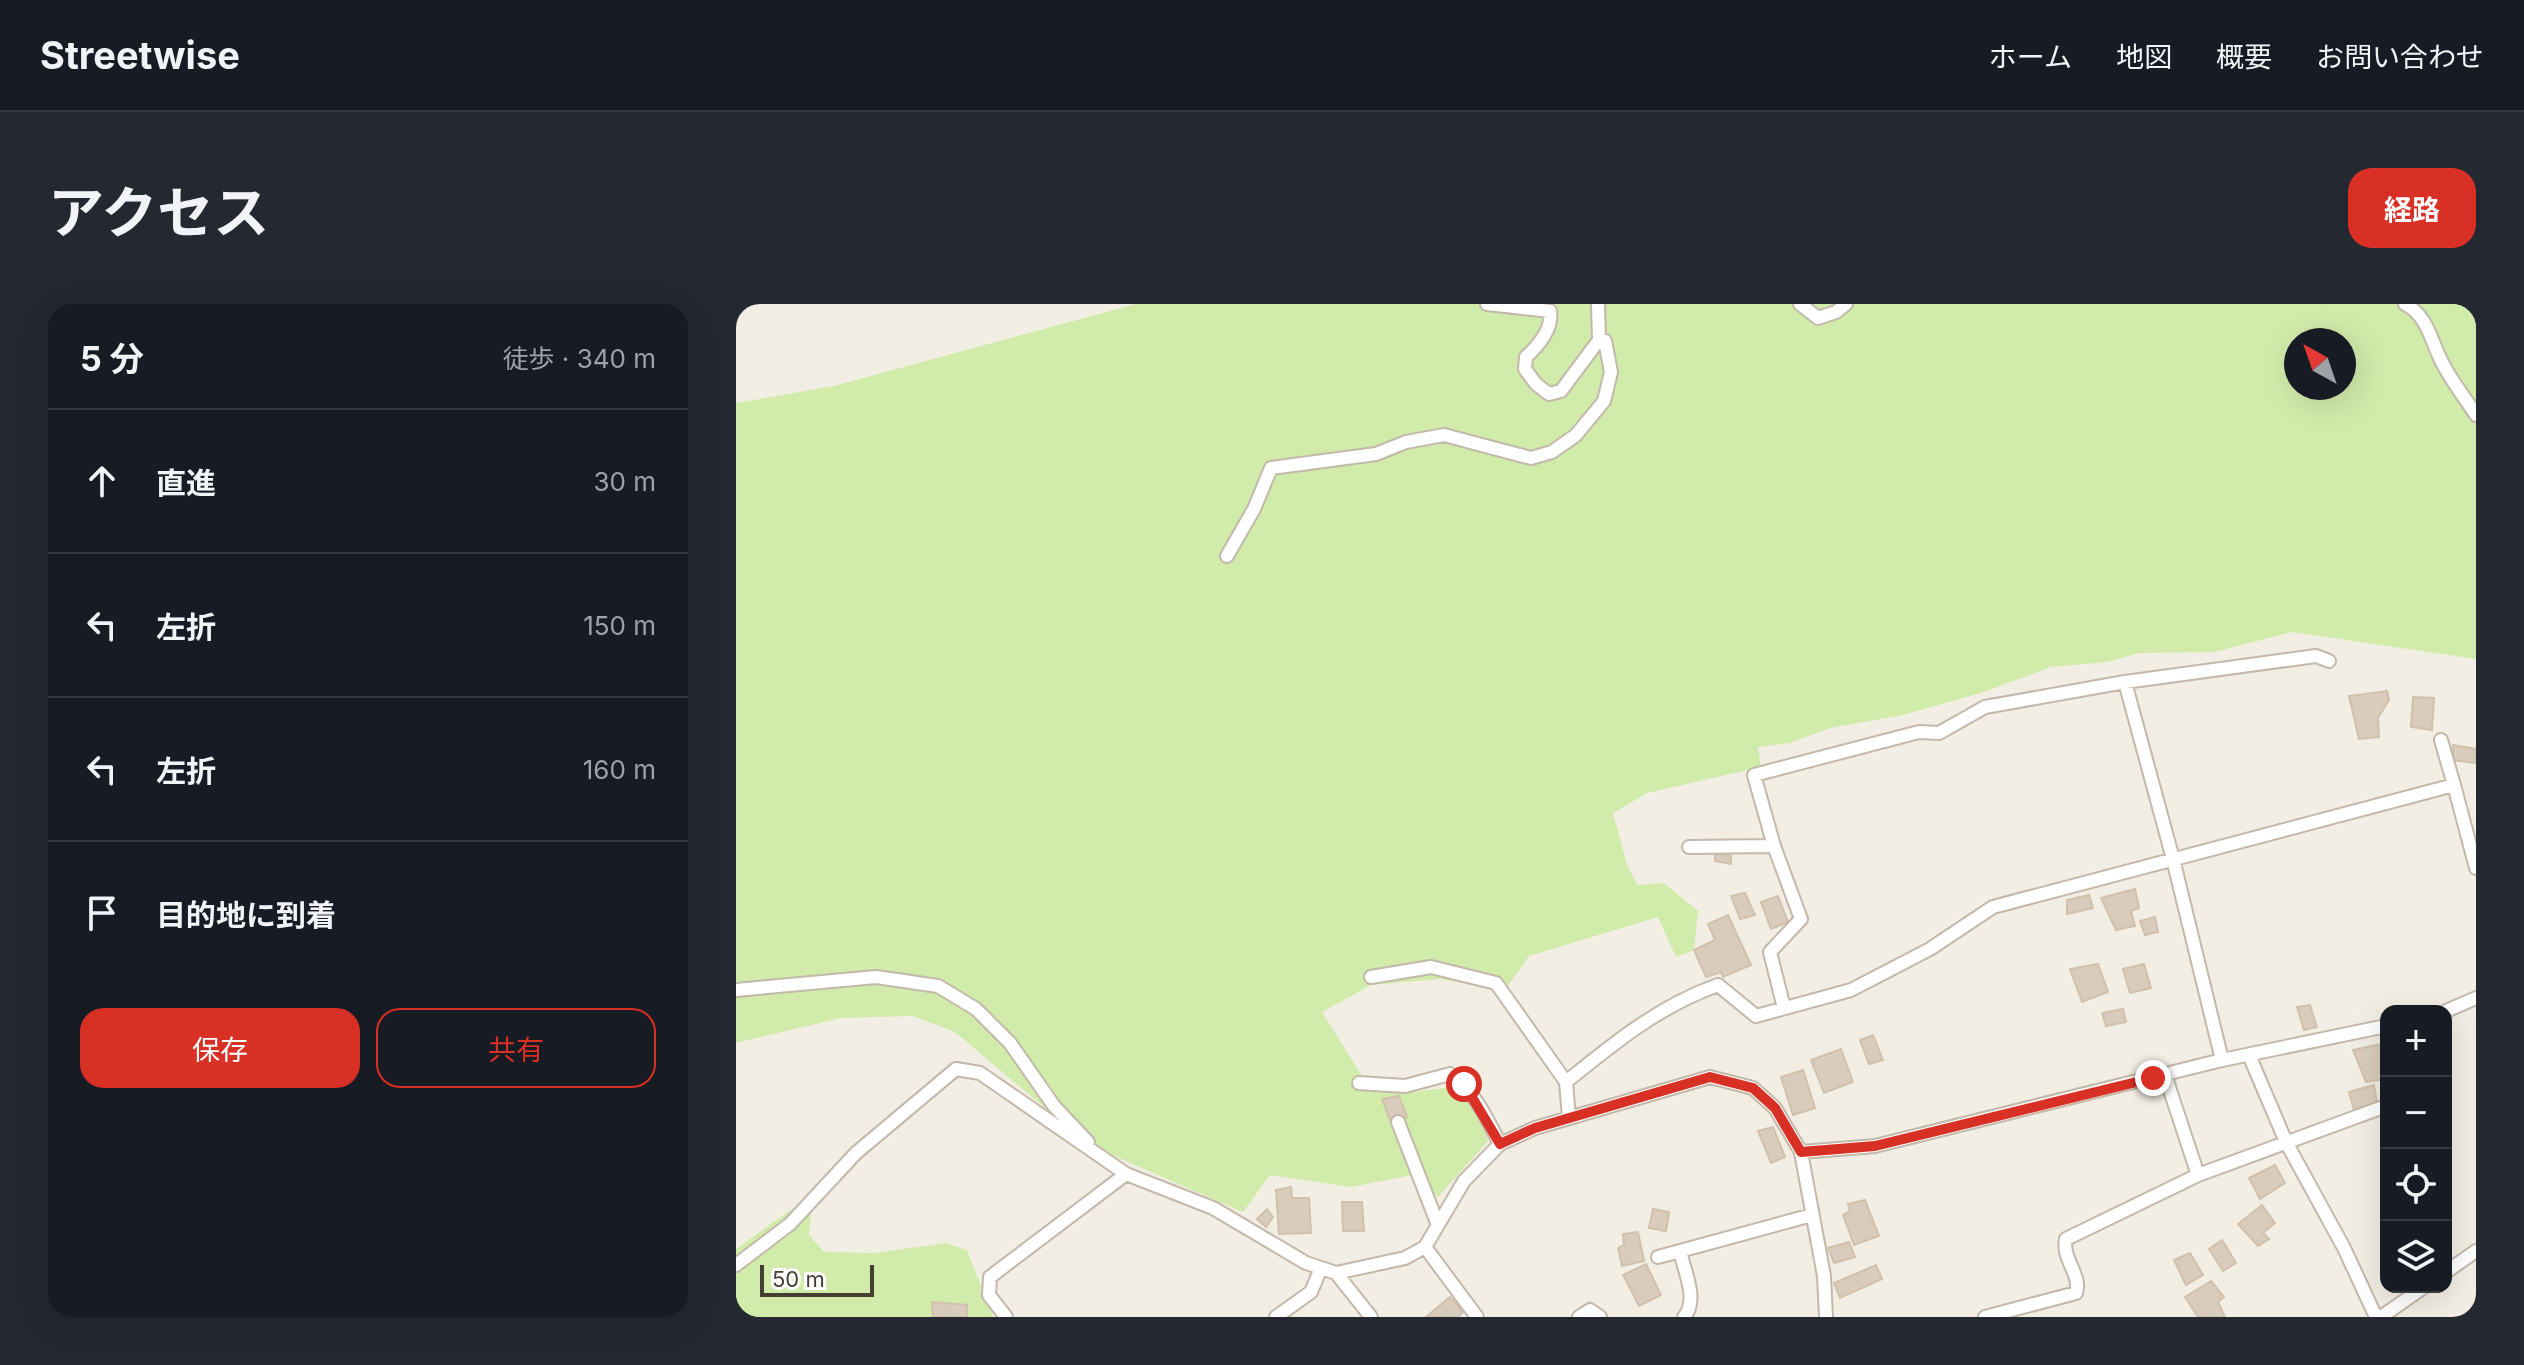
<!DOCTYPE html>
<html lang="ja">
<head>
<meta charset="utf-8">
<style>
  body { margin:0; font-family:Inter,"Noto Sans JP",sans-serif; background:#242831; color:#f1f3f6 }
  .controls { position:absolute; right:24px; bottom:24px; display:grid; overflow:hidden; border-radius:16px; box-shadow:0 8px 32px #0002 }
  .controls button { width:72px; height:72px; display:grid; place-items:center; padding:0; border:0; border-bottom:2px solid #363941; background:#171b24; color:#f1f3f6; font:40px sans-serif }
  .compass { position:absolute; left:1548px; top:24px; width:72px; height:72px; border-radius:50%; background:#171b24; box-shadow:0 8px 32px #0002; rotate:320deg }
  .scale { position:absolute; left:24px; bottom:20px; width:114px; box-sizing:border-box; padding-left:8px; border:4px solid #463e34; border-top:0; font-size:22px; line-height:28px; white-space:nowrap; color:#463e34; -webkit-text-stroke:6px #fff; paint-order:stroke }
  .stop { position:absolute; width:24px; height:24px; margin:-18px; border:6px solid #d93025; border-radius:50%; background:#fff }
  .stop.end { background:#d93025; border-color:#fff; box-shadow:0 2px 8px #0008 }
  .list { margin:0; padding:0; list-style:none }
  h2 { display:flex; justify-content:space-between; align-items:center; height:104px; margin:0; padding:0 32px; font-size:34px }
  h2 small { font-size:26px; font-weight:400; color:#9ea1a6 }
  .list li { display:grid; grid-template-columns:52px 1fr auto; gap:24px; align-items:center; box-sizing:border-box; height:144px; padding:0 32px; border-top:2px solid #363941 }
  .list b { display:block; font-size:30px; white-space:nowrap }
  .list em { font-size:26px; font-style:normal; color:#9ea1a6 }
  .actions { display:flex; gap:16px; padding:24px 32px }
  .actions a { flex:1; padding:18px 0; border:2px solid #d93025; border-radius:24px; text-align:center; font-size:28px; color:#d93025 }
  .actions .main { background:#d93025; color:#fff }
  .icon { flex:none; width:44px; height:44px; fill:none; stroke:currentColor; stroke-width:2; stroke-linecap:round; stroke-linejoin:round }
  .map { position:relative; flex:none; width:1740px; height:1013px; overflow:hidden; border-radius:24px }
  header { display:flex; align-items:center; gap:48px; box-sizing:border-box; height:112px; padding:0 40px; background:#171b24; border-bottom:2px solid #363941 }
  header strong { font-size:38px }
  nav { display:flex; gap:44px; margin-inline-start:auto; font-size:28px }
  .intro { display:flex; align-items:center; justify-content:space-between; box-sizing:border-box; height:192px; padding:0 48px }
  h1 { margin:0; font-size:56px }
  .button { padding:20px 36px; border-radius:24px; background:#d93025; color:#fff; font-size:28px; font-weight:700 }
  main { display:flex; gap:48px; padding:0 48px }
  aside { flex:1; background:#171b24; border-radius:24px; box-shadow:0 8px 32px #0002 }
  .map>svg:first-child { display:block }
  .green { fill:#d1ebaa; fill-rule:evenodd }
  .building { fill:#d9ccbc; stroke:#d1c0ac; stroke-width:2 }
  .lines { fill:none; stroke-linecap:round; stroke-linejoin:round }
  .minor-casing { stroke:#c3b8a9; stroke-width:16 }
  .minor { stroke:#fff; stroke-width:12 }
  .route { stroke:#d93025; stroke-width:10 }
</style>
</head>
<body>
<header>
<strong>Streetwise</strong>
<nav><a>ホーム</a><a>地図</a><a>概要</a><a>お問い合わせ</a></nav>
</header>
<div class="intro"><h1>アクセス</h1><a class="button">経路</a></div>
<main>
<aside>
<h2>5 分<small>徒歩 · 340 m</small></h2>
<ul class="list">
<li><svg class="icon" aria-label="ahead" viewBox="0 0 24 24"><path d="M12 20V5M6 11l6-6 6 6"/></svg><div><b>直進</b></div><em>30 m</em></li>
<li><svg class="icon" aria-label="left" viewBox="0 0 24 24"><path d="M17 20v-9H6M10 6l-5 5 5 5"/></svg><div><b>左折</b></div><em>150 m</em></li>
<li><svg class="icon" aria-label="left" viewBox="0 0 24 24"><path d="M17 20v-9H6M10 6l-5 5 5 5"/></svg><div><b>左折</b></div><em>160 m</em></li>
<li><svg class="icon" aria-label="arrive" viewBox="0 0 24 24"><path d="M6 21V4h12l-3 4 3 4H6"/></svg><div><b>目的地に到着</b></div></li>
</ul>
<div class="actions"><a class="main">保存</a><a>共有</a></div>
</aside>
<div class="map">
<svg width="1740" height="1013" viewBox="0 0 1740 1013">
  <rect width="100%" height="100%" fill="#f3eee4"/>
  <!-- green -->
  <path class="green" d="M400,0H1740V355L1556,328L1478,348L1403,349L1371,358L1315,363L1248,388L1167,411L1094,424L1054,439L1022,443L1025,463L911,489L877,509L891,561L901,581L928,579L962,607L958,646L940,653L922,613L793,652L769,686L703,675L635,681L586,708L626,772L659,790L716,783L740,804L752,837L702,893L676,871L615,883L534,871L507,908L376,851L303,799L219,728L177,712L105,714L0,739V99L98,82ZM1560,36H1608V84H1560Z
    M53,907L75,909L73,931L88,948L138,949L210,939L231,946L257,1013H0V945Z"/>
  <!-- building -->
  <path class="building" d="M1651,387L1653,396L1642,414L1643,433L1623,435L1613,392Z
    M1677,393L1698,394L1696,426L1675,423Z
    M1717,441L1740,445V459L1717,456Z
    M979,549L995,552V560L979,557Z
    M1399,585L1403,604L1395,607L1399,622L1380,626L1365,594Z
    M1009,589L1019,611L1004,615L995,592Z
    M1353,591L1357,604L1331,610V596Z
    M1042,592L1052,618L1035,625L1025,598Z
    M992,611L1015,661L987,673L985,668L970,673L958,646L979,636L972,620Z
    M1419,613L1422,628L1409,631L1404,617Z
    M1362,660L1372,688L1346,698L1334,665Z
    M1408,660L1415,684L1394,689L1387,665Z
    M1574,701L1581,723L1568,726L1561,703Z
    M1387,705L1390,718L1370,722L1366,709Z
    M1137,731L1147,756L1133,760L1124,736Z
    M1650,739V760L1646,762L1649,775L1630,778L1617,746Z
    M1105,745L1117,778L1088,789L1075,756Z
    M1067,766L1079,804L1057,811L1045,773Z
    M1638,781L1641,800L1618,806L1613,788Z
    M663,792L671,813L655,818L646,795Z
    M1037,823L1049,853L1035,859L1022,827Z
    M1539,861L1549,879L1524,895L1513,874Z
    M555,883L556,894H573L575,929L543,930L540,886Z
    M1129,896L1143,932L1118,941L1107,911L1114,907L1112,900Z
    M606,898H626L628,927H607Z
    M1526,901L1539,919L1527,929L1533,935L1522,942L1502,920Z
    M531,905L537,913L530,923L521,915Z
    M917,905L933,908L930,927L913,924Z
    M902,928L908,957L886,962L882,944L888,941L887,930Z
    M1486,936L1500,959L1487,967L1473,945Z
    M1113,938L1119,953L1098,959L1092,944Z
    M1454,949L1467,971L1450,981L1438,956Z
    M910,960L925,991L903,1002L887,971Z
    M1140,961L1146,975L1104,994L1098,979Z
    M1475,977L1488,993L1482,998L1489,1013H1462L1449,993Z
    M714,993L727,1008L722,1013H690Z
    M196,998L231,1001V1013H197Z"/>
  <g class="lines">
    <!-- minor casing -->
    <g class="minor-casing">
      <path id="minor" d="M862,0L863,36
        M1064,0L1082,14L1100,8L1110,0
        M1669,0C1690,11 1694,32 1703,52C1712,73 1728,92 1740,111
        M491,252L518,205L535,164L640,150L670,138L708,131L795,154L816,148L840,131L868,97L875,68L869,37L863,36L825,87L813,90L800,80L789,65L790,53C803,41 817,25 814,7L751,0
        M1389,378L1437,555L1486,756
        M1705,436L1718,481
        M1038,542L1018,471L1183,428L1203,429L1249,403L1389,378L1580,352L1593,357
        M953,543L1038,542L1065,615L1034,648L1048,704
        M635,673L695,663L760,679L830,778
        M0,686L140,673L202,682L240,705L274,739L318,802L352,838
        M1710,707L1740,694
        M1513,751L1550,838L1608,944L1640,1013
        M1429,771L1462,871
        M623,779L669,782L714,770C739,788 750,813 764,840
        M833,814L830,778C878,739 923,702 982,681L1020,712L1115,686L1194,645L1257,603L1718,481L1740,564
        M662,818L702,921
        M1065,848L1139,842L1486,756L1650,722
        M689,943L741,1013
        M944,947C948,967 963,996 948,1013
        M922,953L1076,911
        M0,961L54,920L120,849L220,765L244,769L390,870L477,904L570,959L600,969L669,954L689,943L728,877L764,840L799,824L974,773L1017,784L1039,804L1065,848L1088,972L1090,1013
        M1710,968L1740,947
        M600,969L635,1013
        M270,1013L253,991L254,973L390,870
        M540,1013L575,988L585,964
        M843,1013L854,1006L864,1013
        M1249,1013L1340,989C1346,971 1325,954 1330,935L1462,871L1650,802
        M1645,1013L1688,983"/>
    </g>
    <!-- minor -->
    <use href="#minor" class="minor"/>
  </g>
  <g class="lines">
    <!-- route -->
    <path class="route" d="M728,780L764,840L799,824L974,773L1017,784L1039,804L1065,848L1139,842L1417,774"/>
  </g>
</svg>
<div class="controls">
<button>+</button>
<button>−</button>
<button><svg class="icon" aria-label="locate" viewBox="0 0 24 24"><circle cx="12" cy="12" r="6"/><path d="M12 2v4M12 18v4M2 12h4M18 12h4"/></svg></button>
<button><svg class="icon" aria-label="layers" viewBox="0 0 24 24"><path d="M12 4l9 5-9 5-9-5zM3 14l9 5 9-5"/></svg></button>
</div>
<svg class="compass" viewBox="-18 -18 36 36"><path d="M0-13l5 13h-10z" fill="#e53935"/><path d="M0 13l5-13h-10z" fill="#9ea1a6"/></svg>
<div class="scale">50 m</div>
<div class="stop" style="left:728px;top:780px"></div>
<div class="stop end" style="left:1417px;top:774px"></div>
</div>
</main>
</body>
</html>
